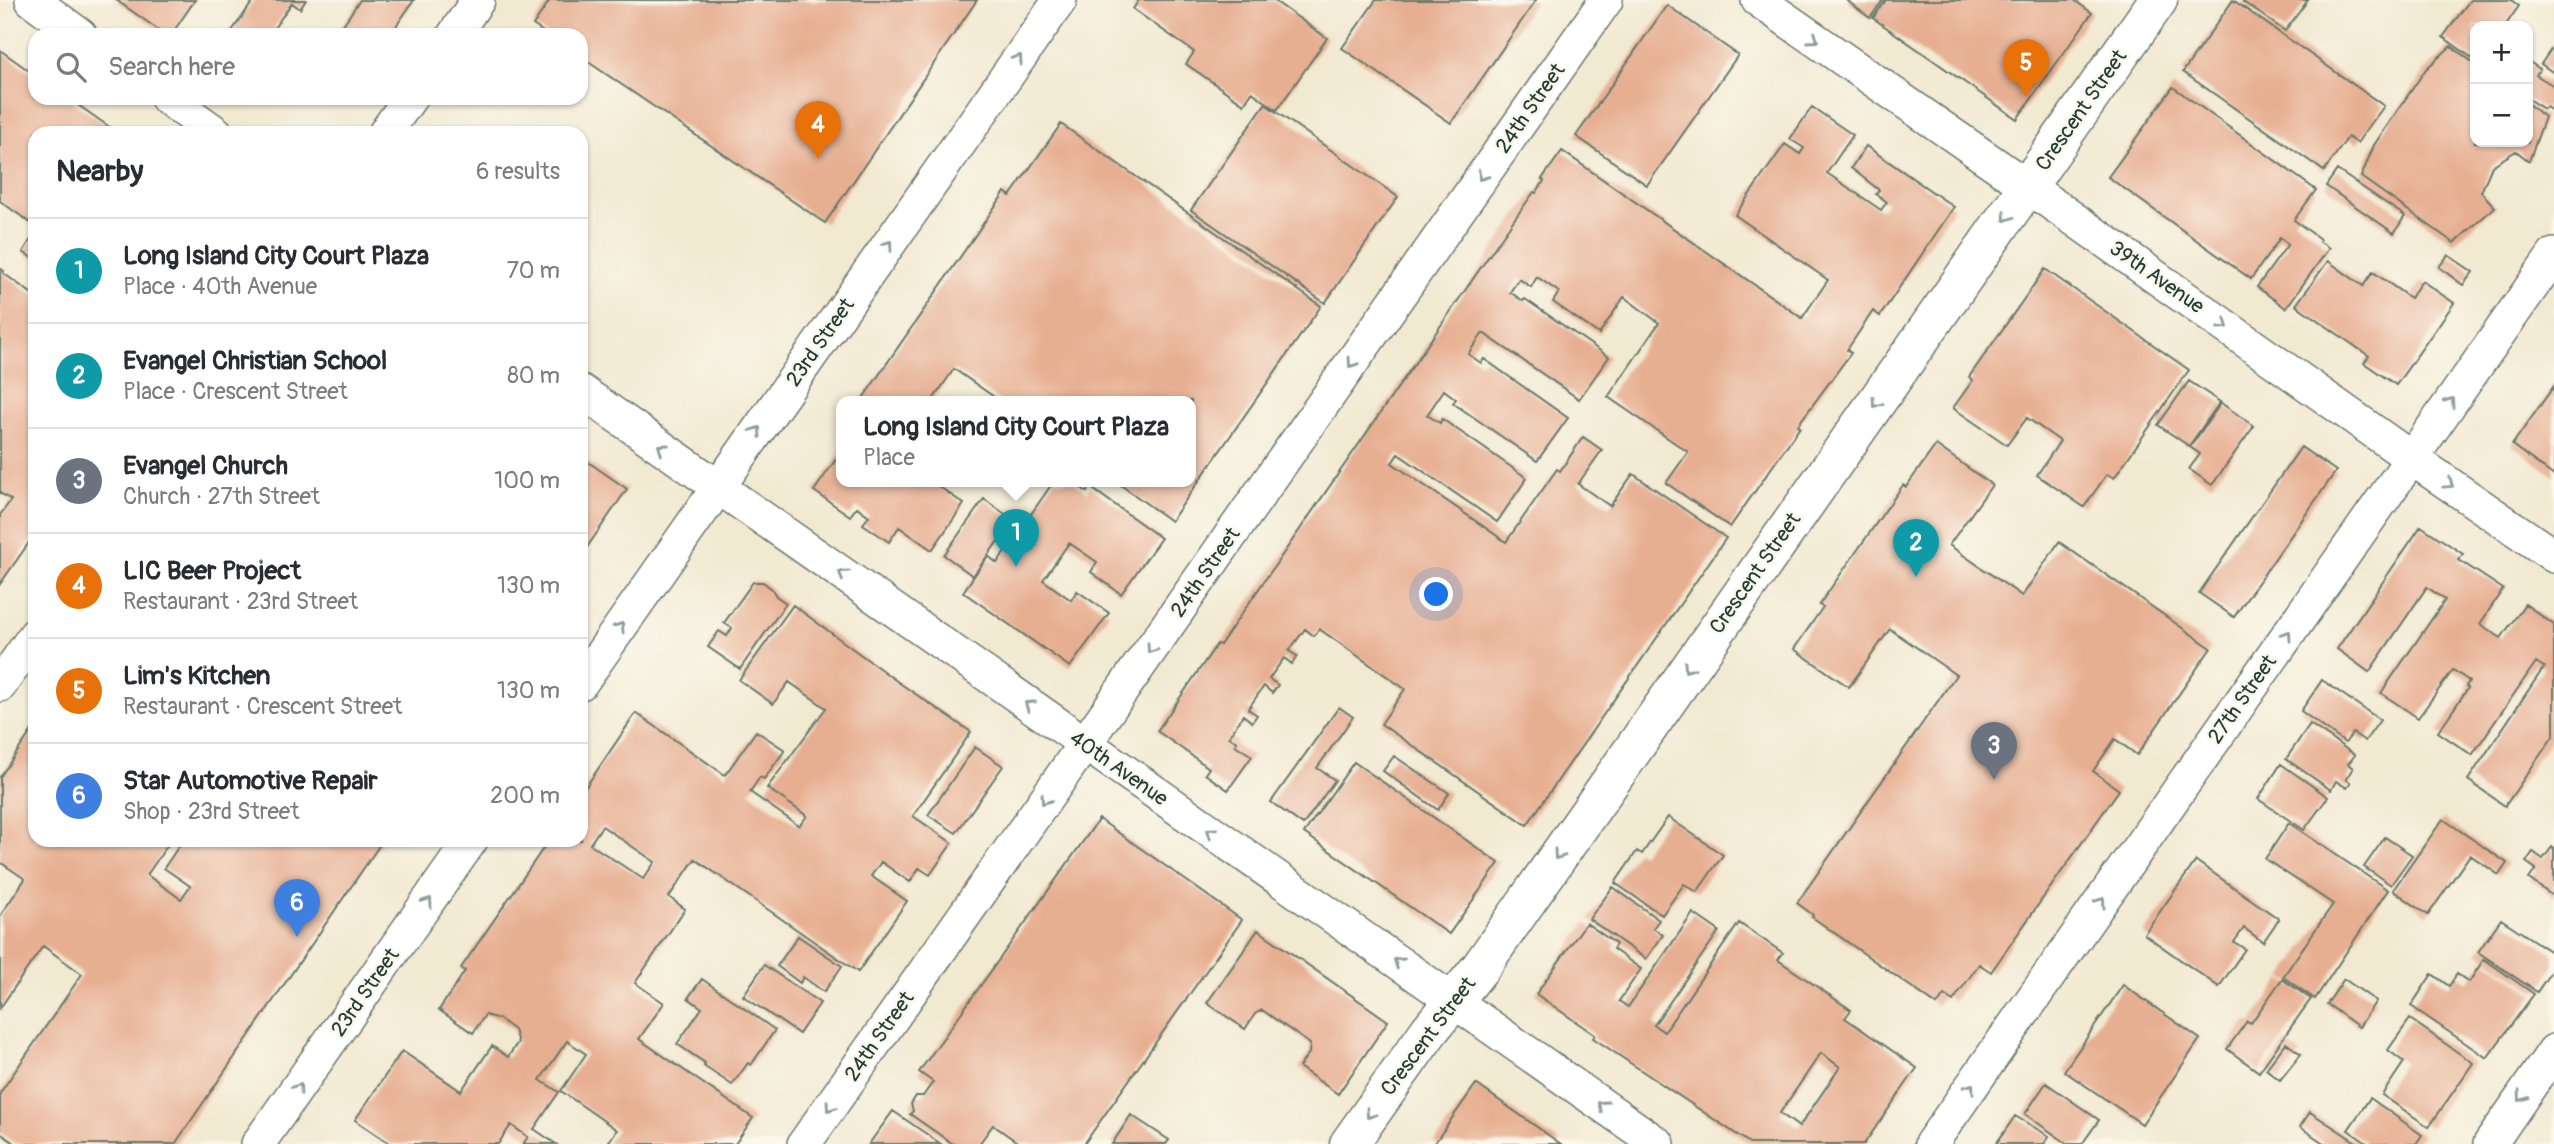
<!DOCTYPE html>
<html lang="en">
<head>
<meta charset="utf-8">
<style>
  body { margin:0; font-family:Pangolin,sans-serif; background:#f7f7f7; color:#2b2b33 }
  .controls { position:absolute; right:21px; top:21px; display:grid; overflow:hidden; border-radius:14px; box-shadow:0 2px 5px #0004 }
  .controls button { width:63px; height:63px; display:grid; place-items:center; padding:0; border:0; border-bottom:2px solid #e1e1e2; background:#fff; color:#2b2b33; font:35px sans-serif }
  .you { position:absolute; left:1437px; top:595px; width:24px; height:24px; margin:-18px; border:5px solid #fff; border-radius:50%; background:#1a73e8; box-shadow:0 0 0 10px #1a73e833 }
  .badge { display:grid; place-items:center; width:46px; height:46px; border-radius:50%; background:#0b8043; color:#fff; font-size:23px; font-weight:700 }
  .pin { position:absolute; translate:-50% -58px; filter:drop-shadow(0 2px 4px #0008) }
  .pin::after { content:''; position:absolute; top:37px; width:24px; height:21px; background:inherit; clip-path:polygon(0 0,100% 0,50% 100%) }
  .popup { position:absolute; left:836px; top:396px; width:360px; height:91px; box-sizing:border-box; display:grid; place-content:center; border-radius:14px; background:#fff; filter:drop-shadow(0 2px 5px #0005); font-size:23px; white-space:nowrap; color:#7c7c81 }
  .popup b { font-size:26px; color:#2b2b33 }
  .popup::after { content:''; position:absolute; left:50%; top:100%; margin-left:-14px; border:14px solid transparent; border-top-color:#fff }
  .list { margin:0; padding:0; list-style:none }
  h2 { display:flex; justify-content:space-between; align-items:center; height:91px; margin:0; padding:0 28px; font-size:30px }
  h2 small { font-size:23px; font-weight:400; color:#7c7c81 }
  .list li { display:grid; grid-template-columns:46px 1fr auto; gap:21px; align-items:center; box-sizing:border-box; height:105px; padding:0 28px; border-top:2px solid #e1e1e2 }
  .list b { display:block; font-size:26px; white-space:nowrap }
  .list p { margin:0; font-size:23px; white-space:nowrap; color:#7c7c81 }
  .list em { font-size:23px; font-style:normal; color:#7c7c81 }
  .icon { flex:none; width:38px; height:38px; fill:none; stroke:currentColor; stroke-width:2; stroke-linecap:round; stroke-linejoin:round }
  .map { position:relative; flex:none; width:2554px; height:1144px; overflow:hidden }
  .search { position:absolute; background:#fff; box-shadow:0 2px 5px #0004; left:28px; top:28px; width:560px; height:77px; display:flex; align-items:center; gap:18px; box-sizing:border-box; padding:0 24px; border-radius:21px; color:#7c7c81; font-size:26px }
  .panel { position:absolute; background:#fff; box-shadow:0 2px 5px #0004; left:28px; top:126px; width:560px; height:721px; border-radius:21px }
  .map>svg:first-child { display:block }
  .building { fill:#e7af92; fill-rule:evenodd }
  .lines { fill:none; stroke-linecap:round; stroke-linejoin:round }
  .street-casing { stroke:#69796b; stroke-width:36 }
  .secondary-casing { stroke:#69796b; stroke-width:41 }
  .street { stroke:#fff; stroke-width:33 }
  .secondary { stroke:#fff; stroke-width:38 }
  .oneway { stroke:#8f9e9a }
  .labels { text-anchor:middle; stroke-width:5; stroke-linejoin:round; paint-order:stroke }
  .street-label { font-size:21px; fill:#1f3d34; stroke:#fbf7ec }
</style>
</head>
<body>
<div class="map">
<svg width="2554" height="1144" viewBox="0 0 2554 1144">
  <rect width="100%" height="100%" fill="#fbf7ec"/>
  <filter id="ink" filterUnits="userSpaceOnUse"><feTurbulence type="fractalNoise" baseFrequency=".0143" numOctaves="2"/><feDisplacementMap in="SourceGraphic" scale="14" xChannelSelector="R" yChannelSelector="G"/><feConvolveMatrix kernelMatrix="1 2 1 2 8 2 1 2 1" color-interpolation-filters="sRGB"/></filter>
  <filter id="wash" filterUnits="userSpaceOnUse"><feTurbulence type="fractalNoise" baseFrequency=".00686" numOctaves="4" result="noise"/><feDisplacementMap in="SourceGraphic" scale="28" xChannelSelector="R" yChannelSelector="G"/><feGaussianBlur stdDeviation="1.57" result="paint"/><feColorMatrix in="noise" values="0 0 0 0 0 0 0 0 0 0 0 0 0 0 0 0 0 1.4 0 .05"/><feComposite in="paint" operator="in"/></filter>
  <g filter="url(#wash)">
    <rect width="100%" height="100%" fill="#f2e9d1"/>
    <g id="blocks">
      <!-- building -->
      <path class="building" d="M116,0H195L171,35H166Z
        M254,0H306L300,9L292,3L269,35H229Z
        M360,0H414L390,35H336Z
        M550,0H977L825,223L581,57V35H548L533,25Z
        M1139,0H1273L1327,38L1277,110L1252,92L1244,104L1186,64L1194,52L1133,9Z
        M1376,0H1536L1451,123L1342,48Z
        M1846,0H1883L1870,18Z
        M1886,0H2074L2092,13L2017,119L1873,18Z
        M2233,0L2384,106L2357,143L2348,137L2324,171L2183,72Z
        M2244,0H2308L2285,31L2243,2Z
        M2470,0H2511L2519,6L2505,26H2475V60L2443,37Z
        M1667,5L1738,55L1647,185L1576,136Z
        M2554,45V73L2541,64Z
        M2451,46L2475,64V142H2528V104L2545,117L2529,161L2516,151L2492,166L2481,192L2495,207L2454,243L2361,177L2374,145L2426,69Z
        M0,50L35,75V98H68L118,133H35V226L0,201Z
        M2528,61L2540,69L2536,75L2554,86V112L2546,107L2544,109L2528,99Z
        M2173,87L2316,190L2294,220L2320,239L2319,241L2329,248L2286,308L2257,287L2288,244L2280,238L2251,279L2108,177Z
        M1265,104L1398,197L1325,303L1191,210Z
        M1812,107L1853,135L1827,173L1881,210L1887,202L1876,194L1879,190L1851,168L1866,146L1954,207L1880,316L1873,311L1847,350L1851,353L1798,425L1800,427L1730,527L1666,483L1688,452L1608,397L1659,323L1624,297L1599,334L1553,302L1559,292L1537,277L1531,287L1519,279L1510,292L1523,301L1525,299L1609,357L1579,399L1483,333L1468,354L1481,363L1484,359L1568,418L1537,461L1453,403L1456,399L1444,390L1427,415L1440,423L1442,419L1527,478L1497,522L1398,454L1392,463L1506,542L1557,469L1560,471L1583,437L1602,450L1578,484L1610,506L1633,474L1726,538L1527,825L1381,724L1405,689L1319,629L1314,636L1305,629L1289,651L1297,656L1292,664L1284,658L1269,679L1278,685L1272,693L1264,686L1248,709L1257,715L1252,722L1243,715L1229,737L1237,742L1235,745L1252,756L1228,790L1205,774L1209,768L1157,731L1217,644L1220,645L1240,616L1513,221L1534,192L1536,193L1544,181L1542,179L1562,151L1802,318L1828,280L1735,215L1785,144L1800,154L1804,148L1790,139Z
        M1061,124L1321,306L1171,521L1115,481H1191V401H1000L954,369L932,401H861L1005,192L1010,196Z
        M2337,170L2405,216L2394,233L2326,186Z
        M35,233V260L23,252Z
        M2448,255L2473,272L2463,285L2439,267Z
        M2328,261L2363,286L2373,272L2410,298L2422,281L2454,303L2396,385L2364,363L2369,356L2296,305Z
        M0,268L4,271L3,273L35,296V534L0,584V515L11,500L0,493Z
        M2045,269L2189,370L2114,478L2107,474L2084,507L2037,475L2060,441L2027,418L2007,445L1953,408L1973,380L1969,377Z
        M2189,381L2220,402L2189,446L2158,425Z
        M2554,386V476L2512,445Z
        M2221,403L2254,426L2212,485L2189,469L2200,454L2190,447Z
        M1936,445L1992,485L1949,545L2022,596L2059,542L2211,648L2137,755L2115,739L2093,771L2119,790L1991,972L1979,964L1953,1001L1944,995L1937,1005L1812,917L1813,915L1797,903L1956,675L1890,629L1849,687L1794,649L1823,607L1819,605L1903,485L1906,487Z
        M2301,447L2336,471L2234,617L2199,593Z
        M841,452V481H931L964,504L932,550L899,527L889,542L863,524L869,516L857,507L850,516L814,491Z
        M581,457L627,489L581,556Z
        M1054,481H1072L1087,492L1090,487L1161,538L1121,594L1091,572L1097,562L1069,543L1043,580L1071,600L1077,591L1109,613L1070,667L963,592L988,556L997,563Z
        M984,499L1013,520L973,576L944,555Z
        M2421,526L2463,554L2459,560L2503,589L2480,624L2501,638L2525,604L2554,625V735L2505,806L2468,780L2544,667L2536,662L2472,755L2438,732L2468,688L2466,686L2469,681L2453,670L2418,718L2381,693L2445,600L2427,587L2369,672L2337,649Z
        M753,582H763L772,589L776,596L786,603L740,669L708,647L719,631L727,636L732,628L724,623Z
        M793,605L898,682L971,732L913,816L952,843L930,875L919,868L910,882L881,862L871,876L907,901L858,972L695,859L669,897L685,909L635,983L664,1003L639,1039L753,1118L735,1144H607L617,1130L561,1091L586,1054L567,1041L540,1080L559,1092L534,1129L556,1144H523L528,1137L511,1125L498,1144H391L355,1120L402,1051L461,1091L492,1046L508,1057L518,1042L514,1030L499,1019L485,1015L473,1033L439,1010L465,971L461,968L549,840H581V794L636,713L725,775L756,731L785,750L764,779L760,777L750,792L799,826L807,816L767,788L826,708L789,682L773,704L739,680ZM602,826L655,862L643,879L590,844Z
        M2322,680L2380,720L2365,741L2353,733L2345,743L2301,711Z
        M1339,707L1353,717L1317,768L1335,780L1303,825L1271,802Z
        M2310,724L2355,755L2348,764L2353,768L2346,779L2351,783L2347,788L2336,781L2331,790L2286,759Z
        M35,726V840H171L147,875L181,899L190,886L164,868L183,840H383L175,1144H16L0,1133V1093L82,974L43,946L0,1008V916L25,879L0,862V777Z
        M975,747L1003,766L956,833L928,815Z
        M1394,756L1449,793L1438,810L1383,771Z
        M1354,762L1499,863L1449,934L1304,833Z
        M2281,764L2328,797L2304,830L2258,799Z
        M1668,817L1723,855L1697,892L1684,884L1662,915L1615,883L1637,851L1642,854Z
        M1099,819L1242,920L1084,1144H1020L993,1125L979,1144H953L910,1114L913,1111L911,1104L916,1096H923L933,1082L919,1072Z
        M2443,819L2507,863L2499,875L2470,855L2428,915L2393,890Z
        M2289,823L2388,890L2315,999L2283,977L2333,904L2265,859Z
        M2385,837L2412,855L2391,885L2364,867Z
        M2552,847L2554,848V897L2529,879L2536,869L2526,862L2533,852L2543,859Z
        M2196,861L2279,919L2263,942L2244,928L2234,942L2245,949L2219,987L2144,934Z
        M1613,887L1659,920L1653,928L1663,935L1646,959L1589,919Z
        M1693,913L1719,931L1654,1025L1664,1032L1739,923L1783,953L1778,960L1851,1010L1845,1018L1917,1068L1864,1144H1751L1593,1038L1595,1035L1536,994L1586,923L1616,944L1613,949L1641,969L1619,1001L1628,1007ZM1821,1053L1840,1067L1799,1127L1780,1113Z
        M2501,919L2554,954V967L2537,992L2478,952Z
        M1258,930L1388,1021L1338,1094L1299,1067L1309,1053L1310,1044L1262,1010L1255,1014L1245,1029L1207,1003Z
        M798,936L842,966L824,992L803,977L800,983L777,966Z
        M2484,959L2534,994L2487,1058L2411,1006L2432,974L2449,986L2457,974L2469,982Z
        M764,965L820,1003L799,1034L743,996Z
        M702,979L775,1030L751,1065L748,1063L732,1085L704,1066L705,1063L677,1044L702,1008L688,998Z
        M2282,979L2311,999L2259,1072L2227,1049L2247,1021L2251,1023Z
        M2344,979L2376,1001L2359,1027L2327,1004Z
        M2123,985L2200,1039L2142,1124L2064,1071Z
        M2410,1019L2473,1063L2429,1127L2382,1095L2404,1062L2388,1050Z
        M2286,1043L2301,1054L2280,1080L2266,1069Z
        M2046,1083L2099,1120L2082,1144H2068L2025,1114Z
        M1476,1084L1561,1144H1434Z
        M2370,1098L2422,1135L2416,1144H2368L2348,1130Z
        M893,1111L941,1144H869Z
        M2310,1112L2359,1144H2325L2300,1127Z
        M1131,1115L1169,1140L1166,1144H1112Z
        M2015,1116L2049,1136L2044,1144H1996Z"/>
    </g>
  </g>
  <g filter="url(#ink)">
    <use href="#blocks" fill-opacity="0" stroke="#69796b" stroke-width="2"/>
    <g class="lines">
      <!-- street casing -->
      <g class="street-casing">
        <path id="street" d="M32,0L80,35
          M1758,0L2064,212L2411,458L2554,556
          M454,35L478,0
          M167,98L216,133
          M385,133L410,98
          M581,391L1658,1144
          M581,683L1060,0
          M0,685L35,635
          M258,1144L471,840
          M804,1144L1606,0
          M1931,1144L2554,255
          M2490,1144L2554,1051"/>
      </g>
      <!-- secondary casing -->
      <g class="secondary-casing">
        <path id="secondary" d="M1349,1144L1429,1031L1480,968L2158,0"/>
      </g>
      <!-- street -->
      <use href="#street" class="street"/>
      <!-- secondary -->
      <use href="#secondary" class="secondary"/>
    </g>
    <!-- one-way arrows -->
    <defs><path id="oneway-chevron" d="M-2-3.5L2.5 0L-2 3.5" fill="none" stroke-width="1.6" stroke-linecap="round" stroke-linejoin="round" transform="scale(1.75)"/></defs>
    <g class="oneway">
      <use href="#oneway-chevron" transform="translate(1814 39) rotate(35)"/>
      <use href="#oneway-chevron" transform="translate(1018 59) rotate(-55)"/>
      <use href="#oneway-chevron" transform="translate(1482 176) rotate(125)"/>
      <use href="#oneway-chevron" transform="translate(2007 217) rotate(124)"/>
      <use href="#oneway-chevron" transform="translate(888 245) rotate(-55)"/>
      <use href="#oneway-chevron" transform="translate(2224 325) rotate(35)"/>
      <use href="#oneway-chevron" transform="translate(1352 363) rotate(125)"/>
      <use href="#oneway-chevron" transform="translate(2450 402) rotate(-55)"/>
      <use href="#oneway-chevron" transform="translate(1876 403) rotate(125)"/>
      <use href="#oneway-chevron" transform="translate(757 431) rotate(-55)"/>
      <use href="#oneway-chevron" transform="translate(662 448) rotate(-145)"/>
      <use href="#oneway-chevron" transform="translate(2449 484) rotate(34)"/>
      <use href="#oneway-chevron" transform="translate(843 574) rotate(-145)"/>
      <use href="#oneway-chevron" transform="translate(620 627) rotate(-55)"/>
      <use href="#oneway-chevron" transform="translate(2287 635) rotate(-55)"/>
      <use href="#oneway-chevron" transform="translate(1151 649) rotate(125)"/>
      <use href="#oneway-chevron" transform="translate(1688 668) rotate(125)"/>
      <use href="#oneway-chevron" transform="translate(1029 705) rotate(-145)"/>
      <use href="#oneway-chevron" transform="translate(1045 800) rotate(125)"/>
      <use href="#oneway-chevron" transform="translate(1211 832) rotate(-145)"/>
      <use href="#oneway-chevron" transform="translate(1558 855) rotate(125)"/>
      <use href="#oneway-chevron" transform="translate(428 902) rotate(-55)"/>
      <use href="#oneway-chevron" transform="translate(2101 902) rotate(-55)"/>
      <use href="#oneway-chevron" transform="translate(1398 962) rotate(-145)"/>
      <use href="#oneway-chevron" transform="translate(298 1088) rotate(-55)"/>
      <use href="#oneway-chevron" transform="translate(1970 1088) rotate(-55)"/>
      <use href="#oneway-chevron" transform="translate(2522 1097) rotate(125)"/>
      <use href="#oneway-chevron" transform="translate(1602 1105) rotate(-145)"/>
      <use href="#oneway-chevron" transform="translate(830 1107) rotate(125)"/>
      <use href="#oneway-chevron" transform="translate(1370 1114) rotate(125)"/>
    </g>
  </g>
  <g class="labels">
    <!-- street labels -->
    <g class="street-label">
      <text transform="translate(1530 108) rotate(-55)" y="7">24th Street</text>
      <text transform="translate(2081 110) rotate(-55)" y="7">Crescent Street</text>
      <text transform="translate(2157 277) rotate(35)" y="7">39th Avenue</text>
      <text transform="translate(820 342) rotate(-55)" y="7">23rd Street</text>
      <text transform="translate(1205 572) rotate(-55)" y="7">24th Street</text>
      <text transform="translate(1755 573) rotate(-55)" y="7">Crescent Street</text>
      <text transform="translate(2242 699) rotate(-55)" y="7">27th Street</text>
      <text transform="translate(1119 768) rotate(35)" y="7">40th Avenue</text>
      <text transform="translate(365 992) rotate(-55)" y="7">23rd Street</text>
      <text transform="translate(879 1036) rotate(-55)" y="7">24th Street</text>
      <text transform="translate(1428 1036) rotate(-53)" y="7">Crescent Street</text>
    </g>
  </g>
</svg>
<div class="controls">
<button>+</button>
<button>−</button>
</div>
<div class="you"></div>
<div class="pin badge" style="left:1016px;top:567px;background:#0f9aa8">1</div>
<div class="popup"><b>Long Island City Court Plaza</b>Place</div>
<div class="pin badge" style="left:1916px;top:577px;background:#0f9aa8">2</div>
<div class="pin badge" style="left:1994px;top:780px;background:#6b7280">3</div>
<div class="pin badge" style="left:818px;top:159px;background:#e8710a">4</div>
<div class="pin badge" style="left:2026px;top:97px;background:#e8710a">5</div>
<div class="pin badge" style="left:297px;top:937px;background:#3f7fe0">6</div>
<div class="search"><svg class="icon" aria-label="search" viewBox="0 0 24 24"><circle cx="10" cy="10" r="6"/><path d="M15 15l6 6"/></svg>Search here</div>
<section class="panel">
<h2>Nearby<small>6 results</small></h2>
<ul class="list">
<li><span class="badge" style="background:#0f9aa8">1</span><div><b>Long Island City Court Plaza</b><p>Place · 40th Avenue</p></div><em>70 m</em></li>
<li><span class="badge" style="background:#0f9aa8">2</span><div><b>Evangel Christian School</b><p>Place · Crescent Street</p></div><em>80 m</em></li>
<li><span class="badge" style="background:#6b7280">3</span><div><b>Evangel Church</b><p>Church · 27th Street</p></div><em>100 m</em></li>
<li><span class="badge" style="background:#e8710a">4</span><div><b>LIC Beer Project</b><p>Restaurant · 23rd Street</p></div><em>130 m</em></li>
<li><span class="badge" style="background:#e8710a">5</span><div><b>Lim's Kitchen</b><p>Restaurant · Crescent Street</p></div><em>130 m</em></li>
<li><span class="badge" style="background:#3f7fe0">6</span><div><b>Star Automotive Repair</b><p>Shop · 23rd Street</p></div><em>200 m</em></li>
</ul>
</section>
</div>
</body>
</html>
